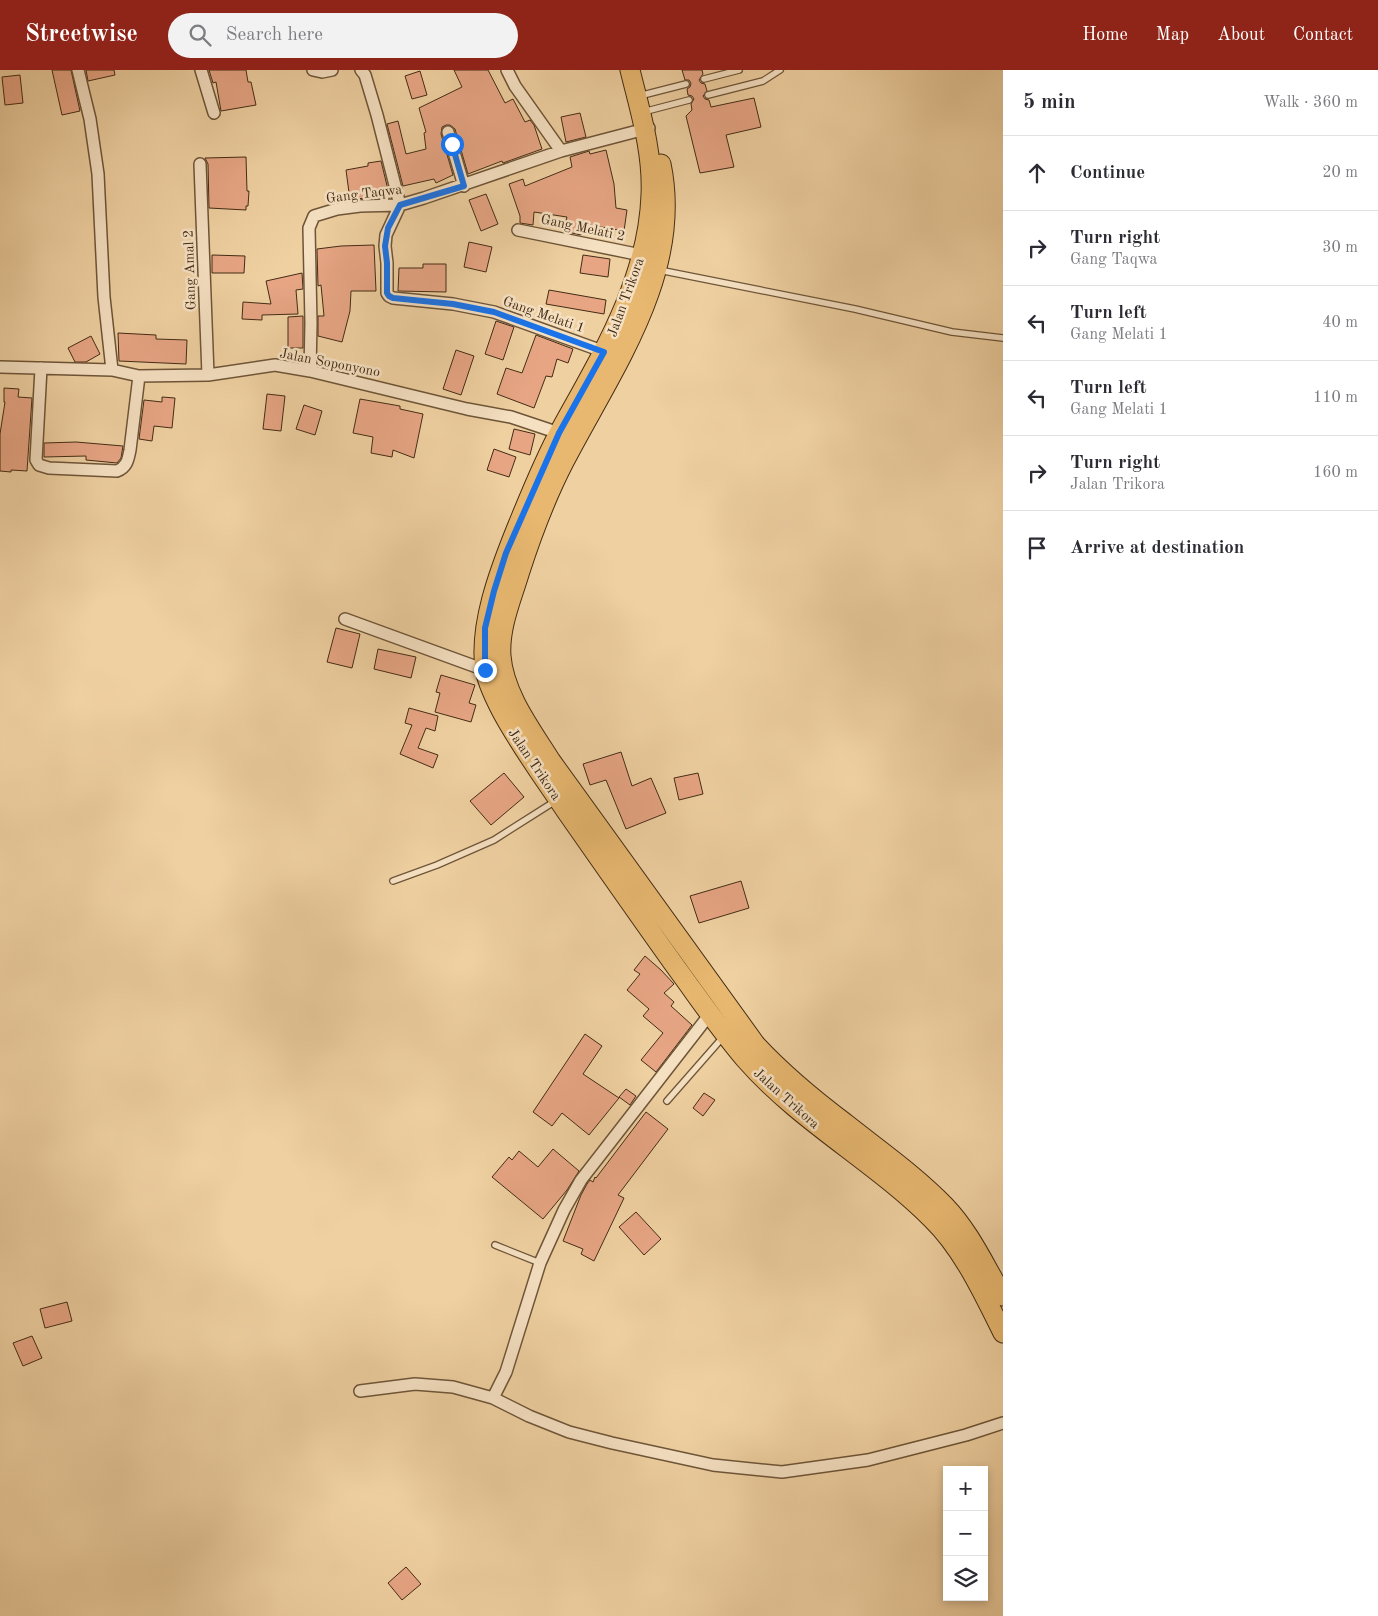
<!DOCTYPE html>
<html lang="en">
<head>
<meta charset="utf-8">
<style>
  body { margin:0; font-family:"Old Standard TT",serif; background:#f2f2f3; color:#2b2b33 }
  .controls { position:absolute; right:15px; bottom:15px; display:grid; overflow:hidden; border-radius:0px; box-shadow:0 2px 8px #0003 }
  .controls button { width:45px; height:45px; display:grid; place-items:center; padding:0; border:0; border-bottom:1px solid #e1e1e2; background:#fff; color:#2b2b33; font:25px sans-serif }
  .stop { position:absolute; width:15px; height:15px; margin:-11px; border:4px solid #1a73e8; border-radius:50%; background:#fff }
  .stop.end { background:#1a73e8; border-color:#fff; box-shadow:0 1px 5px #0008 }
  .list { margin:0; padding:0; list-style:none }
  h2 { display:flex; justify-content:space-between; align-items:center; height:65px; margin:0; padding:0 20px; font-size:21px }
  h2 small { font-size:16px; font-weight:400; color:#7c7c81 }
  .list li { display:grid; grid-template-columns:32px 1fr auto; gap:15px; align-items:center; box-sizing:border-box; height:75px; padding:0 20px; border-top:1px solid #e1e1e2 }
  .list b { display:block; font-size:19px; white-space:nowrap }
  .list p { margin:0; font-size:16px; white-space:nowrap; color:#7c7c81 }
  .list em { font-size:16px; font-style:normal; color:#7c7c81 }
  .icon { flex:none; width:28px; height:28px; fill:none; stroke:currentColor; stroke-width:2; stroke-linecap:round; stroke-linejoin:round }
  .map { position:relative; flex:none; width:1003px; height:1546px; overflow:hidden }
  header { display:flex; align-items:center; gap:30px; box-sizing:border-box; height:70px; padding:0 25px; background:#8f2418; color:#fff }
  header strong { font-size:24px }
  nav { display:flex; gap:28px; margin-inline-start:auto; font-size:18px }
  .search { width:350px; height:45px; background:#f2f2f3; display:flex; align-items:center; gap:12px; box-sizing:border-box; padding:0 18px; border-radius:28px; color:#7c7c81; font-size:19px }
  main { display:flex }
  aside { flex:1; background:#fff }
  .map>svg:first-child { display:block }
  .building { fill:#e7a584; stroke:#432c15 }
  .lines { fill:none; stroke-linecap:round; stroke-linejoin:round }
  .service-casing { stroke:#6e5538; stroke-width:8 }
  .minor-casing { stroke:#6e5538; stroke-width:14 }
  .primary-casing { stroke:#432c15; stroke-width:21 }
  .service { stroke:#f5e0c2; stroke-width:5.5 }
  .minor { stroke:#f5e0c2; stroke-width:11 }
  .primary { stroke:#e8b870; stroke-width:19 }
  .route { stroke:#1a73e8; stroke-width:6 }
  .labels { text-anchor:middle; stroke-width:5; stroke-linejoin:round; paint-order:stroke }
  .street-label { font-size:14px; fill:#432c15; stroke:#f5e0c2 }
</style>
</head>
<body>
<header>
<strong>Streetwise</strong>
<div class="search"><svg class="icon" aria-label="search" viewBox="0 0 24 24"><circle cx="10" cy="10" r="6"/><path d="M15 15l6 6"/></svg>Search here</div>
<nav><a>Home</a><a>Map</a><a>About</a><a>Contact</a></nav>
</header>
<main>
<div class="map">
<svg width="1003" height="1546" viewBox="0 0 1003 1546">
  <rect width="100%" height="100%" fill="#efd0a1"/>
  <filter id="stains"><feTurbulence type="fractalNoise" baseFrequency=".004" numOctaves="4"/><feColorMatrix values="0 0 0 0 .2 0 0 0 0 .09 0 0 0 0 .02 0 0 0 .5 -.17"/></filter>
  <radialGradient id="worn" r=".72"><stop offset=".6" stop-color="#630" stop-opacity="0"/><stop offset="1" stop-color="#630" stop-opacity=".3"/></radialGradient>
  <!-- building -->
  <path class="building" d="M52,0H71L80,41L62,45Z
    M86,0H114L115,5L88,11Z
    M209,0H246L248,12H251L256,35L221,41L216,12L213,13Z
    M454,0H488L505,33L513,29L525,52L530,50L534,55L542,79L503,93L502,91L468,104L455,59L450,55H446L442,57L441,64L453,105L436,113L434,109L403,116L387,54L398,51L406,84L426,79L424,63L426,62L419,38L462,17Z
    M682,0H702L703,4L699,10L701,13L705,14L707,21L703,26L705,29L709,30L711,37L754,28L761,57L726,65L734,97L700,103L686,46L692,40L691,34L694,29L692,26L688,25L687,19L690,17L691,13L689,10H685Z
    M420,1L427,25L412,29L405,6Z
    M20,5L23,33L5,35L2,7Z
    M580,43L586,67L566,72L561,47Z
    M606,80L614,114L616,138L627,140L624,161L584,154L581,165L563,161L567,147L534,142L533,155L520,153V146L509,114L523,109L525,116L572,97L570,87L589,81L590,84Z
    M246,87L247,121H249L248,136H246V140L209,138L208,94L205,88Z
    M381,91L390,128H374L373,127L350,130L346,100L368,96V93Z
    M486,124L498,154L481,161L469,130Z
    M469,172L492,177L486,202L464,197Z
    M374,175L376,221H351L350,241L342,272L318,266V246H324L321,215L318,216L317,179L341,176Z
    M212,185L245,186L244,203H212Z
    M583,185L610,189L608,207L580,203Z
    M423,194H446V222L398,221L399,198H423Z
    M302,203L303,219L296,220L298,244L262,245V250L242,249L243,232L271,234L266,211Z
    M549,220L606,230L604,244L546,234Z
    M303,246V278H288V247Z
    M496,251L514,257L503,290L485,284Z
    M118,263L156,265V269L187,270L186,294L119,291Z
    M536,265L573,279L568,293L557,289L552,307L546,306L534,338L497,324L506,298L522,303Z
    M91,266L100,284L86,292H75L68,278Z
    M456,280L474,286L461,325L443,319Z
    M4,318L19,319L18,327L32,328L27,401L11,400V402L0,401V364L5,332H4Z
    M267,324L285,326L281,361L263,359Z
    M162,327L175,328L172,358L154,356L152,371L139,369L144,330L162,332Z
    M360,329L400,336V339L423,344L414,388L393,380L392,387L371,383L373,367L353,363Z
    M304,335L322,341L315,365L296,359Z
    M514,359L535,364L530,385L509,379Z
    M76,372L123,376L121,388L117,393L86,390V386L44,387V373Z
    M494,379L516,387L509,407L487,400Z
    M336,558L360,564L352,598L327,592Z
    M378,579L416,587L411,608L374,599Z
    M441,605L475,615L469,633L476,635L471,652L435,642L440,623L436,622Z
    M409,638L438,646L435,661L426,658L418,678L438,685L433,698L400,684L412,655L405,653Z
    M621,682L632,716L651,708L666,743L626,759L606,710L590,715L583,694Z
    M504,703L524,727L491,755L470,731Z
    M698,703L703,724L679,730L674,708Z
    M741,811L749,838L699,853L690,826Z
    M645,886L661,900L674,914L664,923L674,932L671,936L692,955L656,1002L641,990L663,963L643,946L649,939L627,920L640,904L634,900Z
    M585,964L602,976L583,1004L619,1028L589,1065L562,1043L552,1056L533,1042Z
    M626,1019L636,1026L630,1035L619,1027Z
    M704,1023L715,1030L703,1046L693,1038Z
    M646,1042L668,1059L618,1125L624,1128L594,1191L581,1184L583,1179L563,1171L581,1125L587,1114L590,1110L593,1112L595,1107L596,1108Z
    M553,1079L579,1101L567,1120L543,1149L492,1107L509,1087L512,1090L519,1081L538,1097Z
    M636,1142L661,1169L644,1185L619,1157Z
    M67,1232L72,1251L45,1258L40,1239Z
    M32,1266L42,1288L23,1296L13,1273Z
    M406,1497L421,1514L402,1530L388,1513Z"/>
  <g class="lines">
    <!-- service casing -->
    <g class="service-casing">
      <path id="service" d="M704,9L739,0
        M708,25L763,11L780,0
        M639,26L686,14
        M643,42L689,30
        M659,200L855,239L952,262L1003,268
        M393,811L437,795L494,770L557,730
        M667,1031L724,966
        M495,1175L540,1193"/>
    </g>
    <!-- minor casing -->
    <g class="minor-casing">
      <path id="minor" d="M78,0L90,49L98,104L104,227L112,300
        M201,0L214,43
        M313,0L322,2L332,0
        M361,0L365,5L377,45L400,135L386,165L385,176L387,193V223L389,226L393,228L453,234L494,242L605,282
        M507,0L515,16L561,81
        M448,62L464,116
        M200,94L208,305
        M518,160L641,185
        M0,297L112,300L139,306L208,305L275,295L310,301L467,339L511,347L559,363
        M41,298L36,390L39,395L49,398L117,401C127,397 128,390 130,380L139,306
        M310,301L311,253L309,158L314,146L337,139L360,136L400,135L424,128L561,81L649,58
        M345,549L485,600
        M360,1321L415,1314L453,1317L493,1328L529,1346L569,1362L612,1373L713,1395L782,1402L868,1390L966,1365L1003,1353
        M493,1328L506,1302L540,1193L564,1140L581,1110L710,944"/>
    </g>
    <!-- primary casing -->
    <g class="primary-casing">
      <path id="primary" d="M630,0C640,41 653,82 651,125C648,211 601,286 561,359C543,392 529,428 515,462C499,502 479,555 485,599C487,613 495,628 501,640C520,676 544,708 566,741C603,794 640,847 678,900C700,930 721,961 745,989C800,1052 874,1091 932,1149C963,1179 984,1225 1003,1263
        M661,94C684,203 611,301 564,392C546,427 532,464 520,501C512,528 499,557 501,586C504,624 531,659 551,691L756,975C783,1004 813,1029 845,1053C879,1080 915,1105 945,1136C970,1162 985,1196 1003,1226"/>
    </g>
    <!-- service -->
    <use href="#service" class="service"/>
    <!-- minor -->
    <use href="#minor" class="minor"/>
    <!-- primary -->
    <use href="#primary" class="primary"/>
  </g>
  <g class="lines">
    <!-- route -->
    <path class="route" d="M452,74L464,116L400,135L388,158L385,176L387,193V223L389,226L393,228L453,234L494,242L604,282L559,363L506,483L494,521L485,558V600"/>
  </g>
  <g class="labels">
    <!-- street labels -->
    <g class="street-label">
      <text transform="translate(364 123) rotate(-7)" y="5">Gang Taqwa</text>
      <text transform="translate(583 157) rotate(12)" y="5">Gang Melati 2</text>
      <text transform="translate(189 200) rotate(-92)" y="5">Gang Amal 2</text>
      <text transform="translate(625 227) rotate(-70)" y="5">Jalan Trikora</text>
      <text transform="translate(544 244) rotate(19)" y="5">Gang Melati 1</text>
      <text transform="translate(330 292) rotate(11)" y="5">Jalan Soponyono</text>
      <text transform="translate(535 694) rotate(56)" y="5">Jalan Trikora</text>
      <text transform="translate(787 1028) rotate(42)" y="5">Jalan Trikora</text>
    </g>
  </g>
  <rect width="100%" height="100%" filter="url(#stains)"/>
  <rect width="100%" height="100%" fill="url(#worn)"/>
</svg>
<div class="controls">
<button>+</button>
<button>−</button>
<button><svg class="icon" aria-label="layers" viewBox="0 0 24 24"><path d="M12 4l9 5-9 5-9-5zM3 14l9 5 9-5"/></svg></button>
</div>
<div class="stop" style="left:452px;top:74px"></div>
<div class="stop end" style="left:485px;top:600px"></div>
</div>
<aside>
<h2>5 min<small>Walk · 360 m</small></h2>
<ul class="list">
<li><svg class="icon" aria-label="ahead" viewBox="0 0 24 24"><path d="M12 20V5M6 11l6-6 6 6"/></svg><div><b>Continue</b></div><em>20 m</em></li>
<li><svg class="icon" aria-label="right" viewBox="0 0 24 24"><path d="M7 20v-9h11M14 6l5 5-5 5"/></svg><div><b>Turn right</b><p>Gang Taqwa</p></div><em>30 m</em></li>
<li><svg class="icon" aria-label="left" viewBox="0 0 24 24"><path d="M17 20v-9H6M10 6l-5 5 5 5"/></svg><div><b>Turn left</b><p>Gang Melati 1</p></div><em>40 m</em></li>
<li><svg class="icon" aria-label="left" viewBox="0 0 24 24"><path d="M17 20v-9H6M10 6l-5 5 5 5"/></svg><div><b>Turn left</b><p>Gang Melati 1</p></div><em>110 m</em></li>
<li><svg class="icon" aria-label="right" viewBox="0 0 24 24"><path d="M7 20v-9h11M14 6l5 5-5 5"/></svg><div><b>Turn right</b><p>Jalan Trikora</p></div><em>160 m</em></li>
<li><svg class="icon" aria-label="arrive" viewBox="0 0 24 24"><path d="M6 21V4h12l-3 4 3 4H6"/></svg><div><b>Arrive at destination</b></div></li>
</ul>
</aside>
</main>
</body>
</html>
